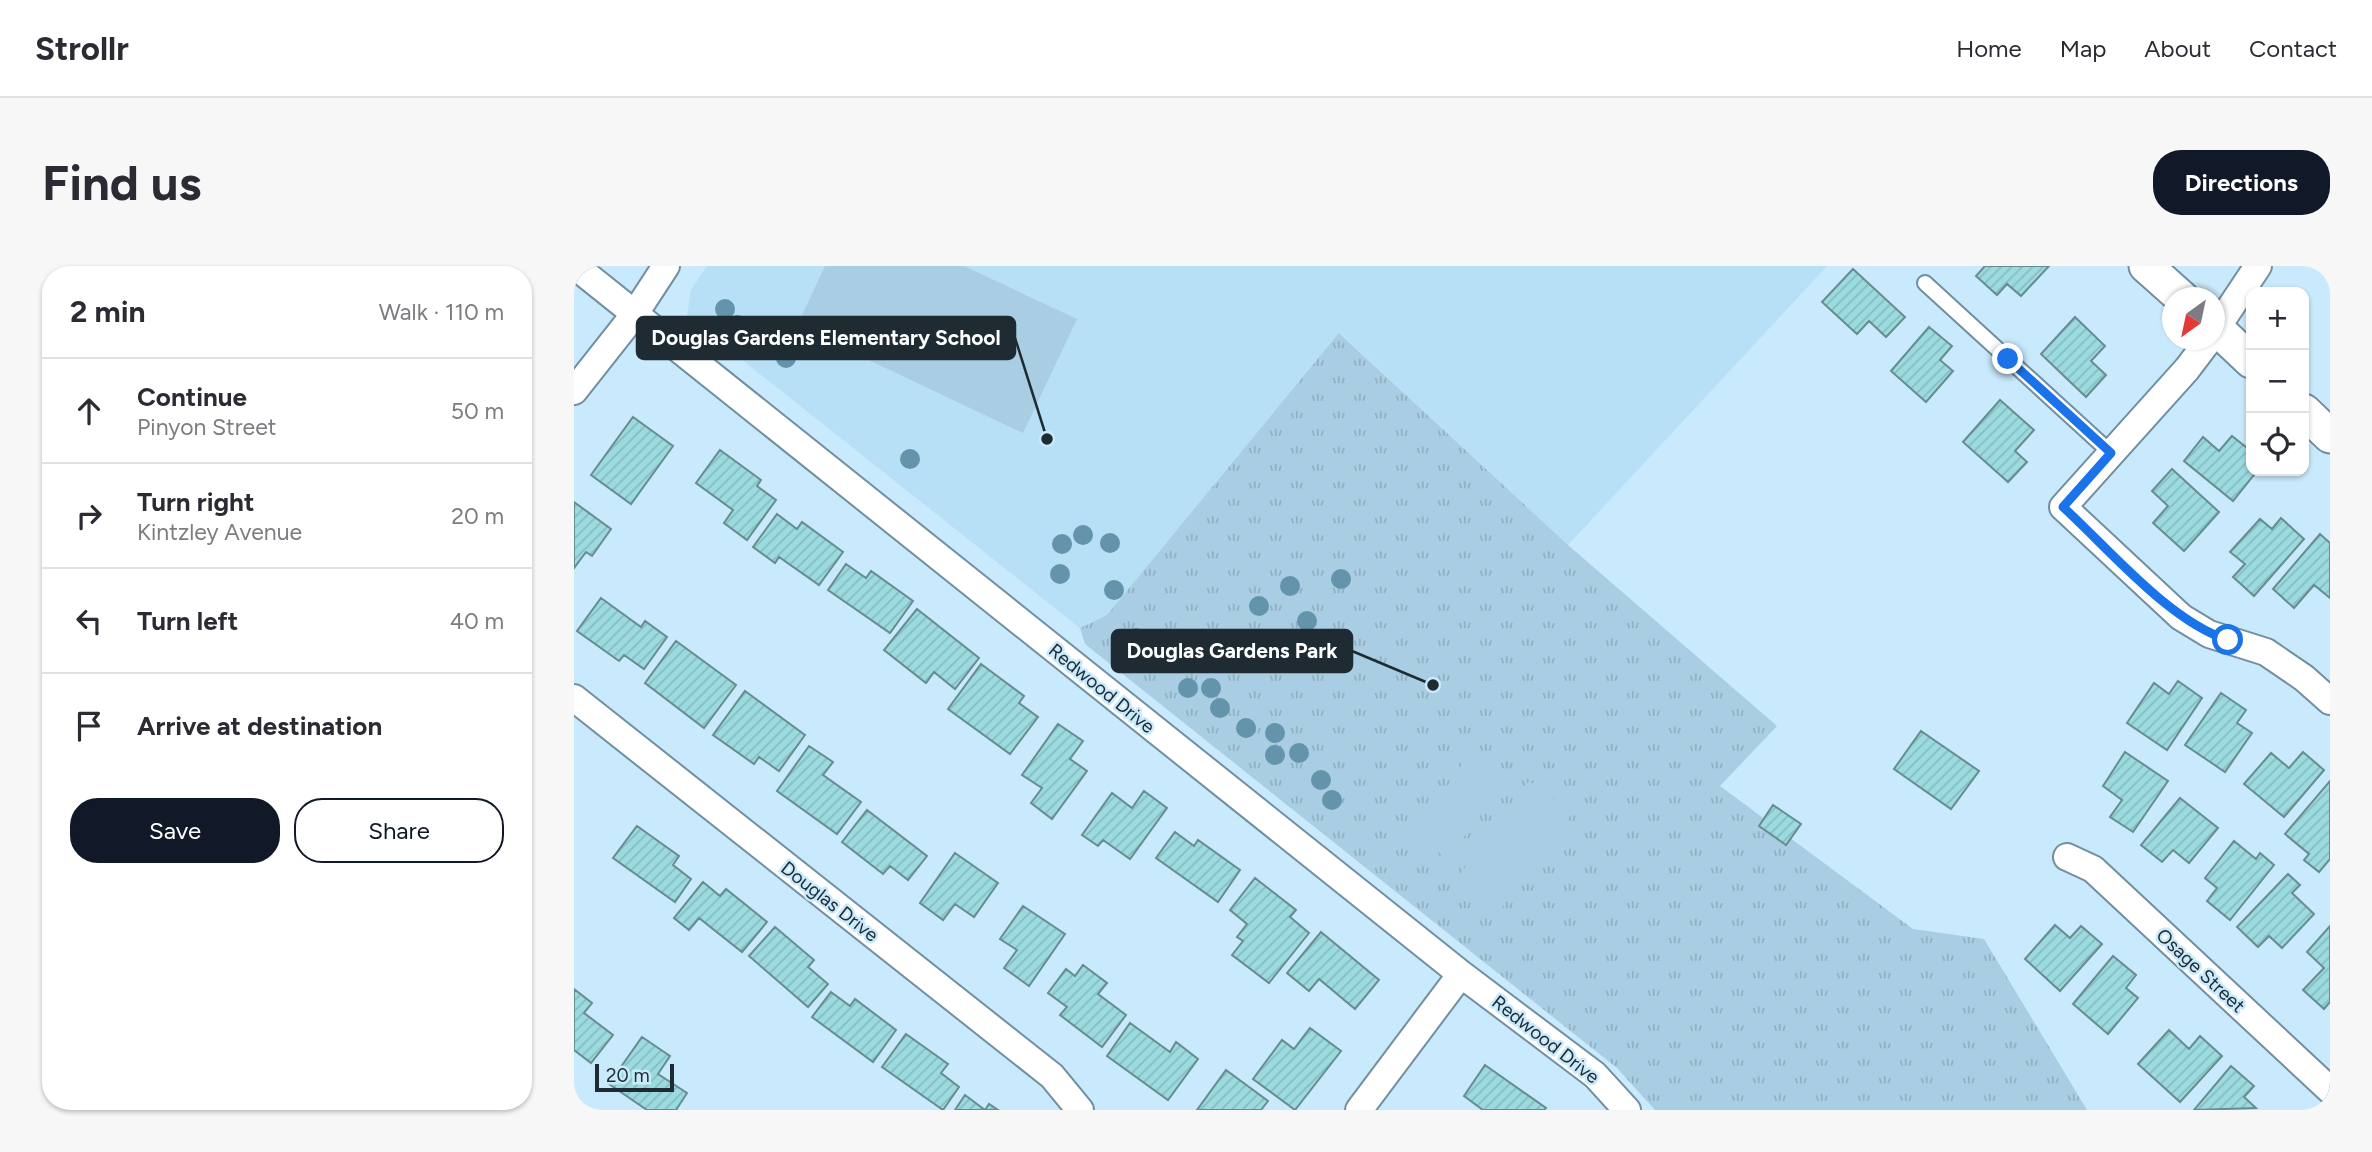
<!DOCTYPE html>
<html lang="en">
<head>
<meta charset="utf-8">
<style>
  body { margin:0; font-family:Figtree,sans-serif; background:#f7f7f7; color:#2b2b33 }
  .controls { position:absolute; right:21px; top:21px; display:grid; overflow:hidden; border-radius:14px; box-shadow:0 2px 5px #0004 }
  .controls button { width:63px; height:63px; display:grid; place-items:center; padding:0; border:0; border-bottom:2px solid #e1e1e2; background:#fff; color:#2b2b33; font:35px sans-serif }
  .compass { position:absolute; left:1588px; top:21px; width:63px; height:63px; border-radius:50%; background:#fff; box-shadow:0 2px 5px #0004; rotate:213deg }
  .scale { position:absolute; left:21px; bottom:18px; width:79px; box-sizing:border-box; padding-left:7px; border:4px solid #1e2b32; border-top:0; font-size:19px; line-height:24px; white-space:nowrap; color:#1e2b32; -webkit-text-stroke:5px #c9e9fc; paint-order:stroke }
  .stop { position:absolute; width:21px; height:21px; margin:-16px; border:5px solid #1a73e8; border-radius:50%; background:#fff }
  .stop.end { background:#1a73e8; border-color:#fff; box-shadow:0 2px 7px #0008 }
  .list { margin:0; padding:0; list-style:none }
  h2 { display:flex; justify-content:space-between; align-items:center; height:91px; margin:0; padding:0 28px; font-size:30px }
  h2 small { font-size:23px; font-weight:400; color:#7c7c81 }
  .list li { display:grid; grid-template-columns:46px 1fr auto; gap:21px; align-items:center; box-sizing:border-box; height:105px; padding:0 28px; border-top:2px solid #e1e1e2 }
  .list b { display:block; font-size:26px; white-space:nowrap }
  .list p { margin:0; font-size:23px; white-space:nowrap; color:#7c7c81 }
  .list em { font-size:23px; font-style:normal; color:#7c7c81 }
  .actions { display:flex; gap:14px; padding:21px 28px }
  .actions a { flex:1; padding:16px 0; border:2px solid #111827; border-radius:28px; text-align:center; font-size:24px; color:#111827 }
  .actions .main { background:#111827; color:#fff }
  .icon { flex:none; width:38px; height:38px; fill:none; stroke:currentColor; stroke-width:2; stroke-linecap:round; stroke-linejoin:round }
  .map { position:relative; flex:none; width:1756px; height:844px; overflow:hidden; border-radius:28px }
  header { display:flex; align-items:center; gap:42px; box-sizing:border-box; height:98px; padding:0 35px; background:#fff; border-bottom:2px solid #e1e1e2 }
  header strong { font-size:33px }
  nav { display:flex; gap:38px; margin-inline-start:auto; font-size:24px }
  .intro { display:flex; align-items:center; justify-content:space-between; box-sizing:border-box; height:168px; padding:0 42px }
  h1 { margin:0; font-size:49px }
  .button { padding:18px 32px; border-radius:28px; background:#111827; color:#fff; font-size:24px; font-weight:700 }
  main { display:flex; gap:42px; padding:0 42px }
  aside { flex:1; background:#fff; border-radius:28px; box-shadow:0 2px 5px #0004 }
  .map>svg:first-child { display:block }
  .built { fill:#b7dff6 }
  .grass { fill:url(#grass-tufts) }
  .pitch { fill:#a9cde2 }
  .building { fill:url(#building-hatch); stroke:#668d8f; stroke-width:2 }
  .lines { fill:none; stroke-linecap:round; stroke-linejoin:round }
  .service-casing { stroke:#718fa0; stroke-width:18 }
  .minor-casing { stroke:#718fa0; stroke-width:30 }
  .tertiary-casing { stroke:#718fa0; stroke-width:37 }
  .service { stroke:#fff; stroke-width:14 }
  .minor { stroke:#fff; stroke-width:26 }
  .tertiary { stroke:#fff; stroke-width:33 }
  .tree { fill:#6394ac }
  .route { stroke:#1a73e8; stroke-width:9 }
  .labels { text-anchor:middle; stroke-width:5; stroke-linejoin:round; paint-order:stroke }
  .street-label { font-size:19px; fill:#1e2b32; stroke:#c9e9fc }
  .leader { fill:none; stroke:#1e2b32; stroke-width:2.5 }
  .callout-dot { fill:#1e2b32; stroke:#c9e9fc; stroke-width:2.5 }
  .callout { fill:#1e2b32; stroke:#1e2b32; stroke-width:2.5 }
  .callout-label { font-size:21px; text-anchor:middle; font-weight:bold; fill:#fff }
</style>
</head>
<body>
<header>
<strong>Strollr</strong>
<nav><a>Home</a><a>Map</a><a>About</a><a>Contact</a></nav>
</header>
<div class="intro"><h1>Find us</h1><a class="button">Directions</a></div>
<main>
<aside>
<h2>2 min<small>Walk · 110 m</small></h2>
<ul class="list">
<li><svg class="icon" aria-label="ahead" viewBox="0 0 24 24"><path d="M12 20V5M6 11l6-6 6 6"/></svg><div><b>Continue</b><p>Pinyon Street</p></div><em>50 m</em></li>
<li><svg class="icon" aria-label="right" viewBox="0 0 24 24"><path d="M7 20v-9h11M14 6l5 5-5 5"/></svg><div><b>Turn right</b><p>Kintzley Avenue</p></div><em>20 m</em></li>
<li><svg class="icon" aria-label="left" viewBox="0 0 24 24"><path d="M17 20v-9H6M10 6l-5 5 5 5"/></svg><div><b>Turn left</b></div><em>40 m</em></li>
<li><svg class="icon" aria-label="arrive" viewBox="0 0 24 24"><path d="M6 21V4h12l-3 4 3 4H6"/></svg><div><b>Arrive at destination</b></div></li>
</ul>
<div class="actions"><a class="main">Save</a><a>Share</a></div>
</aside>
<div class="map">
<svg width="1756" height="844" viewBox="0 0 1756 844">
  <defs>
    <pattern id="grass-tufts" width="24" height="20" patternUnits="userSpaceOnUse" patternTransform="scale(1.75)"><rect width="24" height="20" fill="#a9cde2"/><path d="M3 7l-1-3M5 7V3M7 7l1-3M15 17l-1-3M17 17v-4M19 17l1-3" fill="none" stroke="#91b0c2"/></pattern>
    <pattern id="building-hatch" width="6" height="6" patternUnits="userSpaceOnUse" patternTransform="scale(1.75)"><rect width="6" height="6" fill="#9bdbdf"/><path d="M-1 1l2-2M0 6l6-6M5 7l2-2" fill="none" stroke="#85bcc0"/></pattern>
  </defs>
  <rect width="100%" height="100%" fill="#c9e9fc"/>
  <!-- built -->
  <path class="built" d="M133,0H1253L994,279L766,67L533,349L506,362L113,50L117,24Z"/>
  <!-- grass -->
  <path class="grass" d="M765,67L994,279L1203,460L1146,520L1339,663L1410,673L1513,844H1081L1043,802L511,378L506,362L533,349Z"/>
  <!-- pitch -->
  <path class="pitch" d="M251,0H390L503,53L449,167L223,60Z
    M893,492L929,517L874,593L838,568Z
    M955,515L999,546L921,651L878,619Z"/>
  <!-- building -->
  <path class="building" d="M1411,0H1475L1447,30L1433,18L1423,29L1402,10Z
    M1279,3L1331,51L1312,71L1295,55L1283,68L1248,36Z
    M1501,51L1531,80L1517,95L1532,109L1512,131L1467,88Z
    M1355,61L1378,80L1366,94L1379,105L1352,136L1317,105Z
    M1426,134L1460,164L1441,185L1453,196L1434,216L1389,176Z
    M59,151L99,180L57,238L17,209Z
    M1658,170L1677,185V205H1683L1659,235L1610,195L1629,171L1645,185Z
    M146,184L187,214L183,220L202,234L173,274L150,257L159,244L122,217Z
    M1598,203L1645,246L1610,285L1579,257L1594,240L1578,225Z
    M0,236L37,263L18,290L12,286L0,302Z
    M203,248L223,263L228,256L269,286L245,319L205,291L201,297L179,281Z
    M1707,252L1730,273L1680,330L1659,311L1671,298L1656,286L1686,253L1698,263Z
    M1746,268L1756,277V332L1740,319L1720,342L1699,323Z
    M272,298L292,312L297,305L339,335L316,367L254,324Z
    M27,332L67,361L71,355L93,371L70,403L50,389L45,395L3,365Z
    M343,343L405,392L381,423L360,406L352,417L310,384Z
    M102,375L162,419L130,462L71,417Z
    M407,398L450,430L445,437L464,451L436,488L374,443Z
    M1604,415L1628,432L1593,484L1553,457L1580,417L1595,428Z
    M171,425L231,469L205,505L185,491L180,498L139,469Z
    M1647,427L1672,444L1663,457L1678,467L1651,506L1611,479Z
    M484,458L509,475L496,493L513,505L478,553L457,537L468,522L448,509Z
    M1347,465L1405,505L1377,543L1320,503Z
    M235,480L259,496L249,509L287,536L263,568L203,525Z
    M1551,486L1594,515L1559,566L1536,551L1548,534L1529,520Z
    M1729,486L1750,504L1710,551L1670,518L1697,487L1715,502Z
    M1756,515V593L1745,606L1730,594L1735,588L1711,568Z
    M570,525L593,542L556,593L529,574L524,580L508,569L538,527L558,542Z
    M1606,532L1644,562L1615,597L1599,584L1588,596L1567,579Z
    M1199,539L1227,558L1212,579L1185,560Z
    M293,544L353,590L334,614L316,600L309,608L268,576Z
    M63,560L105,590L99,599L117,613L101,636L39,592Z
    M601,566L620,580L624,574L666,604L644,636L582,592Z
    M1660,575L1682,593L1686,587L1700,599L1656,654L1633,635L1643,622L1631,612Z
    M381,587L424,617L400,651L381,638L369,654L346,637Z
    M1714,608L1726,619L1718,627L1740,648L1708,682L1695,670L1684,681L1663,661Z
    M681,612L722,644L716,651L735,667L695,717L658,689L669,675L663,671L673,658L656,644Z
    M129,616L146,630L152,623L193,656L168,686L125,652L115,664L100,652Z
    M449,640L491,668L455,720L430,702L443,684L426,673Z
    M1481,659L1496,672L1507,660L1528,678L1486,725L1451,693Z
    M1756,660V736L1750,743L1729,724L1750,702L1733,686Z
    M201,661L240,694L234,701L254,718L234,741L175,690Z
    M747,666L805,714L781,743L745,713L735,725L713,707Z
    M1539,690L1562,709L1552,722L1564,732L1534,768L1499,738Z
    M509,699L533,717L524,728L552,749L528,781L486,749L493,741L474,727L492,703L501,710Z
    M0,723L18,737L10,747L39,769L17,797L0,784Z
    M257,726L276,740L281,733L322,764L299,796L238,751Z
    M556,757L596,786L602,776L624,793L594,834L533,790Z
    M736,762L767,785L721,844L679,813L708,774L720,783Z
    M1595,764L1615,783L1626,770L1648,790L1606,836L1564,798Z
    M332,768L374,798L367,807L385,821L369,844L308,801Z
    M68,771L96,790L84,808L113,827L102,844H73L35,818Z
    M911,799L972,842L970,844H909L890,830Z
    M1657,800L1680,820L1670,831L1682,842L1620,844Z
    M652,804L694,835L687,844H623Z
    M391,829L411,844L415,838L424,844H381Z"/>
  <g class="lines">
    <!-- service casing -->
    <g class="service-casing">
      <path id="service" d="M1351,17L1537,187"/>
    </g>
    <!-- minor casing -->
    <g class="minor-casing">
      <path id="minor" d="M1,0L887,708L1021,809L1053,844
        M1640,66L1684,0
        M1635,74L1613,103L1489,241L1607,351L1635,368L1692,386L1730,412L1756,435
        M0,125L60,49L92,0
        M0,432L478,810L506,844
        M1493,591L1519,603L1756,824
        M785,844L887,708"/>
    </g>
    <!-- tertiary casing -->
    <g class="tertiary-casing">
      <path id="tertiary" d="M1572,0L1608,32
        M1640,60L1677,95
        M1730,145L1756,170"/>
    </g>
    <!-- service -->
    <use href="#service" class="service"/>
    <!-- minor -->
    <use href="#minor" class="minor"/>
    <!-- tertiary -->
    <use href="#tertiary" class="tertiary"/>
  </g>
  <!-- trees -->
  <g class="tree">
    <circle cx="151" cy="43" r="10"/>
    <circle cx="163" cy="59" r="10"/>
    <circle cx="212" cy="92" r="10"/>
    <circle cx="336" cy="193" r="10"/>
    <circle cx="509" cy="269" r="10"/>
    <circle cx="536" cy="277" r="10"/>
    <circle cx="488" cy="278" r="10"/>
    <circle cx="486" cy="308" r="10"/>
    <circle cx="767" cy="313" r="10"/>
    <circle cx="716" cy="320" r="10"/>
    <circle cx="540" cy="324" r="10"/>
    <circle cx="685" cy="340" r="10"/>
    <circle cx="733" cy="355" r="10"/>
    <circle cx="562" cy="372" r="10"/>
    <circle cx="614" cy="422" r="10"/>
    <circle cx="637" cy="422" r="10"/>
    <circle cx="646" cy="442" r="10"/>
    <circle cx="672" cy="462" r="10"/>
    <circle cx="701" cy="467" r="10"/>
    <circle cx="725" cy="487" r="10"/>
    <circle cx="701" cy="489" r="10"/>
    <circle cx="747" cy="514" r="10"/>
    <circle cx="758" cy="534" r="10"/>
  </g>
  <g class="lines">
    <!-- route -->
    <path class="route" d="M1434,93L1537,187L1489,241C1535,283 1596,356 1654,374"/>
  </g>
  <g class="labels">
    <!-- street labels -->
    <g class="street-label">
      <text transform="translate(528 422) rotate(39)" y="7">Redwood Drive</text>
      <text transform="translate(256 635) rotate(38)" y="7">Douglas Drive</text>
      <text transform="translate(1627 704) rotate(43)" y="7">Osage Street</text>
      <text transform="translate(972 773) rotate(38)" y="7">Redwood Drive</text>
    </g>
  </g>
  <!-- callouts -->
  <path class="leader" d="M473 173L441 72M859 419L778 385"/>
  <g class="callout-dot">
    <circle cx="473" cy="173" r="7"/>
    <circle cx="859" cy="419" r="7"/>
  </g>
  <g class="callout">
    <rect x="63" y="51" width="378" height="42" rx="7"/>
    <rect x="538" y="364" width="240" height="42" rx="7"/>
  </g>
  <g class="callout-label">
    <text x="252" y="79">Douglas Gardens Elementary School</text>
    <text x="658" y="392">Douglas Gardens Park</text>
  </g>
</svg>
<div class="controls">
<button>+</button>
<button>−</button>
<button><svg class="icon" aria-label="locate" viewBox="0 0 24 24"><circle cx="12" cy="12" r="6"/><path d="M12 2v4M12 18v4M2 12h4M18 12h4"/></svg></button>
</div>
<svg class="compass" viewBox="-18 -18 36 36"><path d="M0-13l5 13h-10z" fill="#e53935"/><path d="M0 13l5-13h-10z" fill="#7c7c81"/></svg>
<div class="scale">20 m</div>
<div class="stop" style="left:1654px;top:374px"></div>
<div class="stop end" style="left:1434px;top:93px"></div>
</div>
</main>
</body>
</html>
